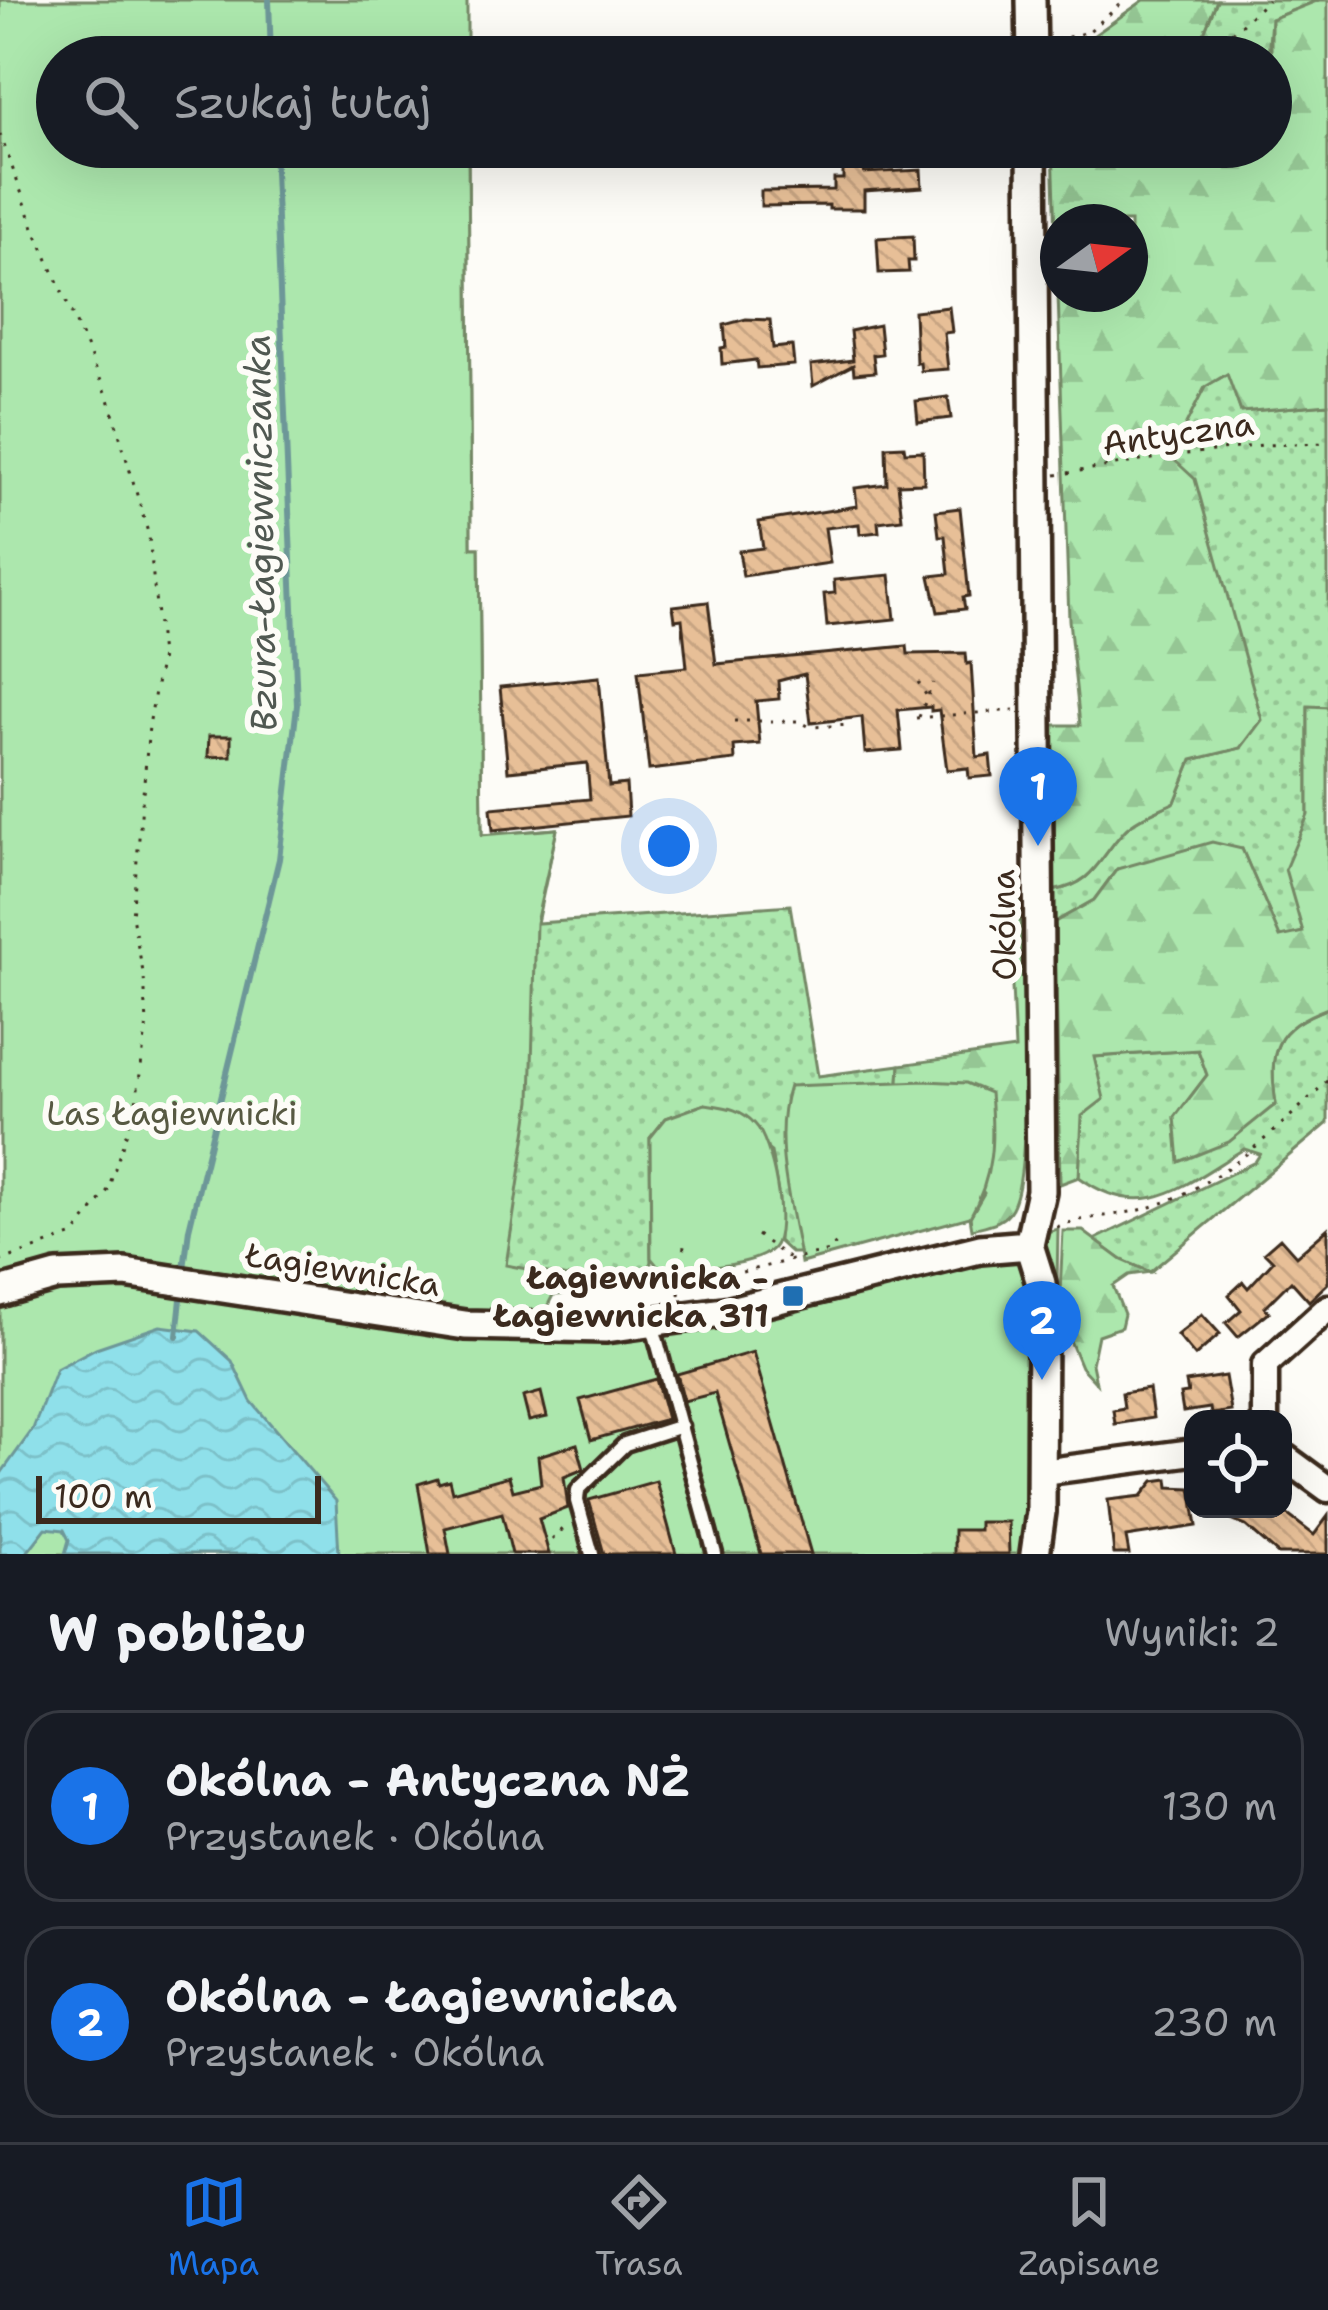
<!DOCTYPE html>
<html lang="pl">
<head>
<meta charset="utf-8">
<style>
  body { margin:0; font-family:"Shantell Sans",sans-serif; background:#20242c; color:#f1f3f6 }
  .controls { position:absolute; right:36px; bottom:36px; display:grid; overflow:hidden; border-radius:24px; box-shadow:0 12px 48px #0002 }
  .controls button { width:108px; height:108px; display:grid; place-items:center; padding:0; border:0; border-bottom:3px solid #363941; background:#171b24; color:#f1f3f6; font:60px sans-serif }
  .compass { position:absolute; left:1040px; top:204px; width:108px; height:108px; border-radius:50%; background:#171b24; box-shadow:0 12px 48px #0002; rotate:75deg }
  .scale { position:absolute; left:36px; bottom:30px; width:285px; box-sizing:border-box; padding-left:12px; border:6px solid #3b2a1e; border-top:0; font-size:33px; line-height:42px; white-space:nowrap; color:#3b2a1e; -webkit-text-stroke:9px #fdfcf7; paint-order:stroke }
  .you { position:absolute; left:669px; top:846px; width:42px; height:42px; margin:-30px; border:9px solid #fff; border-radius:50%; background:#1a73e8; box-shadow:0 0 0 18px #1a73e833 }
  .badge { display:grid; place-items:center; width:78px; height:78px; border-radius:50%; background:#1a73e8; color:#fff; font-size:39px; font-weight:700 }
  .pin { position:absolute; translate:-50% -99px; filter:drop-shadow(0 3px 6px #0008) }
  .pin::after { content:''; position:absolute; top:63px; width:42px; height:36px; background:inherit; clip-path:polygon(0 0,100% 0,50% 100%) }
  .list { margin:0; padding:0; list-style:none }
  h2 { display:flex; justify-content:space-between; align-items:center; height:156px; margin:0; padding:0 48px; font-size:51px }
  h2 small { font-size:39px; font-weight:400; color:#9ea1a6 }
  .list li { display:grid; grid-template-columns:78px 1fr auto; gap:36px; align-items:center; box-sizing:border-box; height:192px; margin:0 24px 24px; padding:0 24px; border:3px solid #363941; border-radius:36px }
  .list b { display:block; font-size:45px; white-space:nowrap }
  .list p { margin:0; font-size:39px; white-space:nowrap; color:#9ea1a6 }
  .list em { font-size:39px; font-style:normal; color:#9ea1a6 }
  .icon { flex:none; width:66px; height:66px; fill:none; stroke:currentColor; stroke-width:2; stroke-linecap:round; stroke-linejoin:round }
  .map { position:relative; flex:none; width:1328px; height:1554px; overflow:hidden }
  .search { position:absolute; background:#171b24; box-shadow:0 12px 48px #0002; left:36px; right:36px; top:36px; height:132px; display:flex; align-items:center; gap:30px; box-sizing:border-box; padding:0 42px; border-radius:66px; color:#9ea1a6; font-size:45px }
  .sheet { height:588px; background:#171b24 }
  nav { display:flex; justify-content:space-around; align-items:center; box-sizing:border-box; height:168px; border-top:3px solid #363941; background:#171b24; font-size:33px; color:#9ea1a6 }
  nav a { display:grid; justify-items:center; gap:6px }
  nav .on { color:#1a73e8 }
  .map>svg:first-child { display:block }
  .grass { fill:url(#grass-dots); stroke:#748866; stroke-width:3 }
  .forest { fill:url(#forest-firs); stroke:#748866; stroke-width:3 }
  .park { fill:#ace7ad; stroke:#748866; stroke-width:3 }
  .water { fill:url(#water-waves); stroke:#6d9798; stroke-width:3 }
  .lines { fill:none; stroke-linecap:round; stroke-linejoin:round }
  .stream { stroke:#6d9798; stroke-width:6 }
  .building { fill:url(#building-back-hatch); stroke:#3b2a1e; stroke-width:3 }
  .service-casing { stroke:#3b2a1e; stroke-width:21 }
  .minor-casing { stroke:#3b2a1e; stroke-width:33 }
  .tertiary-casing { stroke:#3b2a1e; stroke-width:36 }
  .path { stroke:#3b2a1e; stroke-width:3; stroke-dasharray:3 9; stroke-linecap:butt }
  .service { stroke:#fdfcf7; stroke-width:12 }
  .minor { stroke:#fdfcf7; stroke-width:24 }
  .tertiary { stroke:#fdfcf7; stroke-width:27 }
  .poi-dot { fill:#1f6fb2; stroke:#fdfcf7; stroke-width:4.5 }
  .labels { text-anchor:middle; stroke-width:12; stroke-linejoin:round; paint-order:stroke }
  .street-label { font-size:33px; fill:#3b2a1e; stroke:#fdfcf7 }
  .park-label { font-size:33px; fill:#575942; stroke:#fdfcf7 }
  .poi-label { font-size:33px; font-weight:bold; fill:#3b2a1e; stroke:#fdfcf7; text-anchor:end }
  .water-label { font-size:36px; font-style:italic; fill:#505851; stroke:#fdfcf7 }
</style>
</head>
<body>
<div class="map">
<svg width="1328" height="1554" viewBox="0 0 1328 1554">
  <defs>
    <pattern id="grass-dots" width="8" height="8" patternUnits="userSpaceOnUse" patternTransform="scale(3)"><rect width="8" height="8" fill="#ace7ad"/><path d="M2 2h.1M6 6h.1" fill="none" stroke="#95c694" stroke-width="1.8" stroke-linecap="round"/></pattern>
    <pattern id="forest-firs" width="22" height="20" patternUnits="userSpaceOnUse" patternTransform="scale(3)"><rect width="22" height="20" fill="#ace7ad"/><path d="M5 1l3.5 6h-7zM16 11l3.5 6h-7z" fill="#95c694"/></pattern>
    <pattern id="water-waves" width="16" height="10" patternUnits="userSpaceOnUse" patternTransform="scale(3)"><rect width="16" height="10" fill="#8fe0ea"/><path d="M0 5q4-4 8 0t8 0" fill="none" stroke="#7cc0c8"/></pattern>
    <pattern id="building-back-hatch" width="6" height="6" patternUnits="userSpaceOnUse" patternTransform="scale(3)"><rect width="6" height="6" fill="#e7bf97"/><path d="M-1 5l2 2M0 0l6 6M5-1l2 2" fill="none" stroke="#c7a482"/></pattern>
  </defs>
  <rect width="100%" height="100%" fill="#fdfcf7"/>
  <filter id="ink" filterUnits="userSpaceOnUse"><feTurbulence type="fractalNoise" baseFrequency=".00833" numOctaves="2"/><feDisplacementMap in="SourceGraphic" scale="24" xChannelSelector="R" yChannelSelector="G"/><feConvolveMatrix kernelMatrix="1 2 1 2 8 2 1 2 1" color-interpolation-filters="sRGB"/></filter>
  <g filter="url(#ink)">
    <!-- grass -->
    <path class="grass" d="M1217,0H1319L1271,19L1268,57H1183L1201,40Z
      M243,147H468L471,548H479L482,835L557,829L537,923L790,905L818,1076L900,1065L899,1082L822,1086L784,1159L800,1253H791L778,1241L779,1199L771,1152L705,1104L666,1118L650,1138L651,1279L583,1280L487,1262Z
      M1228,374L1241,412L1328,404V707H1308V815L1286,869L1304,932L1280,938L1242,849L1117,869L1094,900L1055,922L1052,891C1095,884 1098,859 1124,831C1136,818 1159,810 1175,802L1192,760L1241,748L1170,456L1205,386Z
      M1328,1008V1123L1150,1272L1122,1260L1094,1240L1255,1162L1260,1154L1244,1149C1185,1184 1144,1225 1079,1177L1082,1116L1093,1057L1198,1050L1207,1075L1175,1117L1180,1161L1276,1105C1268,1050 1274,1028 1328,1008Z"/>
    <!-- forest -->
    <path class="forest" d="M1144,0H1217L1201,40L1183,57H1053L1061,43L1093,36Z
      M1319,0H1328V404L1241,412L1227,374L1205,387L1170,456L1195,479L1262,720L1241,748L1192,760L1175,802C1159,810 1136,818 1124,831C1098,859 1095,884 1052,891L1054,725H1080L1069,620L1058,294H1130V222H1058V292L1053,147H1271V19Z
      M1308,706L1328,707V1008C1274,1028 1268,1050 1276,1104L1229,1142L1179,1162L1175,1117L1207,1075L1198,1050L1094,1057L1104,1099L1082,1116L1079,1177L1060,1184L1055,922L1094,900L1117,869L1212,842L1242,849L1280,937L1303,932L1285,869L1308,815Z
      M1019,881C1020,943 1036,1164 1012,1208C1004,1223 987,1225 972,1229L970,1217L984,1193L899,1082L900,1065L1015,1049L1007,882Z
      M1063,1231H1083L1122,1260L1150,1272L1129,1275L1113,1286L1124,1314L1121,1327L1098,1335L1092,1364L1096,1383L1081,1367L1059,1314Z"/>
    <!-- park -->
    <path class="park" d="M0,0H467V57H57V147H468L471,548H479L482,835L557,829L536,923L531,1101L506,1265L583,1280L586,1287L574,1294L553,1295L544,1313L499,1314L375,1299L414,1310L626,1339L1058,1229L1052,1554H0Z
      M926,1081L966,1083L990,1093C994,1138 994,1176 970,1217L801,1263C792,1207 771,1142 789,1086Z
      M705,1104C725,1107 741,1108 755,1124C772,1141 790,1229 773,1248C755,1268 692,1267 665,1275L651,1258L650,1138L666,1118Z"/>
    <!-- water -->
    <path class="water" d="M160,1326L199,1331L232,1361L251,1401L336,1501L339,1554H65L69,1540L64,1530L46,1528L26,1554H0V1475L33,1429L56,1369L96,1348Z"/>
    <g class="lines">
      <!-- stream -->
      <path class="stream" d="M269,0L271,57
        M183,1277L189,1229L279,859L297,705L274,147
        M177,1336L182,1290"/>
    </g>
    <!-- building -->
    <path class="building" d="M843,147H863L864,173L921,170L922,187L864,191V209H829V205L761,206V191L834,190V179H843Z
      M913,236L914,261H908L909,272L879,273L877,238Z
      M949,307L952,332L944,333L948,369L921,371L920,363H916L914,311Z
      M746,319L770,320L773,348L792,346L794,365L757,368L756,360L722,364L721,348L726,347L724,325Z
      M879,325L882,354L873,355L875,372L854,374L853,365L813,386L811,365L853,360L850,331Z
      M948,397L951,418L918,422L916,401Z
      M904,446L905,452L923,451L924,483L898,484L902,519L878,522L879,532L860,534L859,524L825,528L830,563L743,576L739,551L763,548L759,522L857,506L855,488L887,484L886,447Z
      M960,508L969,596L963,597L965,609L938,612L930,576L949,574L945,536H939L936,511Z
      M890,575L895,619L827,626L824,594L835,593L834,580Z
      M708,602L716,664L907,646L908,654L966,653L967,664L971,663L977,757L990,755L992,776L969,778L968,768L947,770L939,710L931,711V707L898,710L902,750L865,753L862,717L811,723L805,674L778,681L779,699L756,701L760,744L734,746L735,760L649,770L638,672L687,667L682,619L675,620L673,606Z
      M599,677L609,786L626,784L628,816L493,830L491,808L590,799L587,763L508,771L500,687Z
      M209,736H231V756L208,757Z
      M1328,1228V1283L1309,1301L1291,1281L1265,1307L1269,1312L1238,1337L1226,1323L1241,1310L1229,1295L1243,1282L1248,1288L1273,1261L1264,1252L1280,1238L1296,1256Z
      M1202,1314L1220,1334L1195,1356L1177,1335Z
      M753,1352L811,1554H761L715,1393L684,1401L677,1374Z
      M1225,1376L1231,1411L1211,1414L1210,1408L1183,1412L1180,1394L1188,1393L1186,1382Z
      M656,1379L667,1419L591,1440L580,1400Z
      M1149,1389L1153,1418L1115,1424L1113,1410L1124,1408L1122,1393Z
      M541,1392L547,1417L529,1421L523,1397Z
      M577,1444L584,1469L564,1477L568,1508L539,1519L549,1554H512L502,1513L445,1528L450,1554H430L418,1484L437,1478L439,1483L449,1480L452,1492L509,1476L513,1491L541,1484L538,1456Z
      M1168,1479L1169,1487L1191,1488L1197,1526L1126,1537L1129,1554H1114L1108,1500L1142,1496L1154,1481Z
      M656,1481L676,1554H604L589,1500Z
      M1205,1509H1280L1314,1535L1328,1516V1554H1278L1246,1526Z
      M979,1522H1008L1009,1554H954V1530H979Z"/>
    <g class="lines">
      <!-- service casing -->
      <g class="service-casing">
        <path id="service" d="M652,1323L715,1554
          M592,1554L577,1501L578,1490L625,1444L681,1426"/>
      </g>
      <!-- minor casing -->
      <g class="minor-casing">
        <path id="minor" d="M1265,1419V1365L1328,1308
          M1283,1456L1328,1489
          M1042,1472L1193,1452"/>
      </g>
      <!-- tertiary casing -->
      <g class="tertiary-casing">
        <path id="tertiary" d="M1031,0L1032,57
          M1032,147L1041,1191L1029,1245L1041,1283L1042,1314L1041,1512L1035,1554
          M0,1292L57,1276L125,1273L465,1325L606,1328L730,1311L980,1249L1029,1245"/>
      </g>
      <!-- path -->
      <path class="path" d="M1056,40L1088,32L1126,0
        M1205,57L1268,0
        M0,134L35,230L109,399L149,536L161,656L149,726L132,916L144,977L147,1023L136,1103L108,1190L74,1235L0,1261
        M1055,153L1076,147
        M1056,475L1170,456L1263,445L1328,443
        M918,682L926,695
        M919,717L933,683
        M916,718L1014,710
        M734,721H799L810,727L852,725
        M1057,1227C1089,1214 1125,1217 1157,1205C1224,1181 1278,1129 1328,1080
        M757,1235L791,1260
        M679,1285L685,1238
        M679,1295L680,1287L829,1251L840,1239
        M552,1540L566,1526"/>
      <!-- service -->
      <use href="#service" class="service"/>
      <!-- minor -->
      <use href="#minor" class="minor"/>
      <!-- tertiary -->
      <use href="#tertiary" class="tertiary"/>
    </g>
  </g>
  <!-- markers -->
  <rect class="poi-dot" x="781" y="1284" width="24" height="24" rx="6"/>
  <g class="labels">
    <!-- street labels -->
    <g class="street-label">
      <text transform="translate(1178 433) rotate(-8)" y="12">Antyczna</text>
      <text transform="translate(1003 925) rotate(-91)" y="12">Okólna</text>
      <text transform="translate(343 1269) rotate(9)" y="12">Łagiewnicka</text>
    </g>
    <!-- park labels -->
    <g class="park-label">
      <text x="172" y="1125">Las Łagiewnicki</text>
    </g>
    <!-- poi labels -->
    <g class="poi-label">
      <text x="769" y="1289">Łagiewnicka -<tspan x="769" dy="38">Łagiewnicka 311</tspan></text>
    </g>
    <!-- water labels -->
    <g class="water-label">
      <text transform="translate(260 533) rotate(-91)" y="13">Bzura-Łagiewniczanka</text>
    </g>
  </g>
</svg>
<div class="controls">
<button><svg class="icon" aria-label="locate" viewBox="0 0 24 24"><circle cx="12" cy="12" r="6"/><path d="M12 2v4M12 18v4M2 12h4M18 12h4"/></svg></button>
</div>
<svg class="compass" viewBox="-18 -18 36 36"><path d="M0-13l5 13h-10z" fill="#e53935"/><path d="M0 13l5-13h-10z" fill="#9ea1a6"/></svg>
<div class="scale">100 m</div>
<div class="you"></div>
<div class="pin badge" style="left:1038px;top:846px">1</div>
<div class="pin badge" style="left:1042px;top:1380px">2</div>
<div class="search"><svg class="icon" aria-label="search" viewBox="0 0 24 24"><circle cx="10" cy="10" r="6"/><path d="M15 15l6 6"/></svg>Szukaj tutaj</div>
</div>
<section class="sheet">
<h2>W pobliżu<small>Wyniki: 2</small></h2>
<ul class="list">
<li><span class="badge">1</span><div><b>Okólna - Antyczna NŻ</b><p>Przystanek · Okólna</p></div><em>130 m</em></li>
<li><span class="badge">2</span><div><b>Okólna - Łagiewnicka</b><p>Przystanek · Okólna</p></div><em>230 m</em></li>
</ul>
</section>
<nav>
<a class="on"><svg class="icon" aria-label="map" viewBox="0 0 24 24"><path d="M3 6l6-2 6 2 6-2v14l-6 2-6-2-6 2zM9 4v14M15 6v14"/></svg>Mapa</a>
<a><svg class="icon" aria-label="directions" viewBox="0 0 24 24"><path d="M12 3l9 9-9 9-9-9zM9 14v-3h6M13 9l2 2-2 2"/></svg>Trasa</a>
<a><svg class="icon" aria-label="saved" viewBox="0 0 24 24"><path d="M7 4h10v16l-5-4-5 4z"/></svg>Zapisane</a>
</nav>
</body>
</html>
